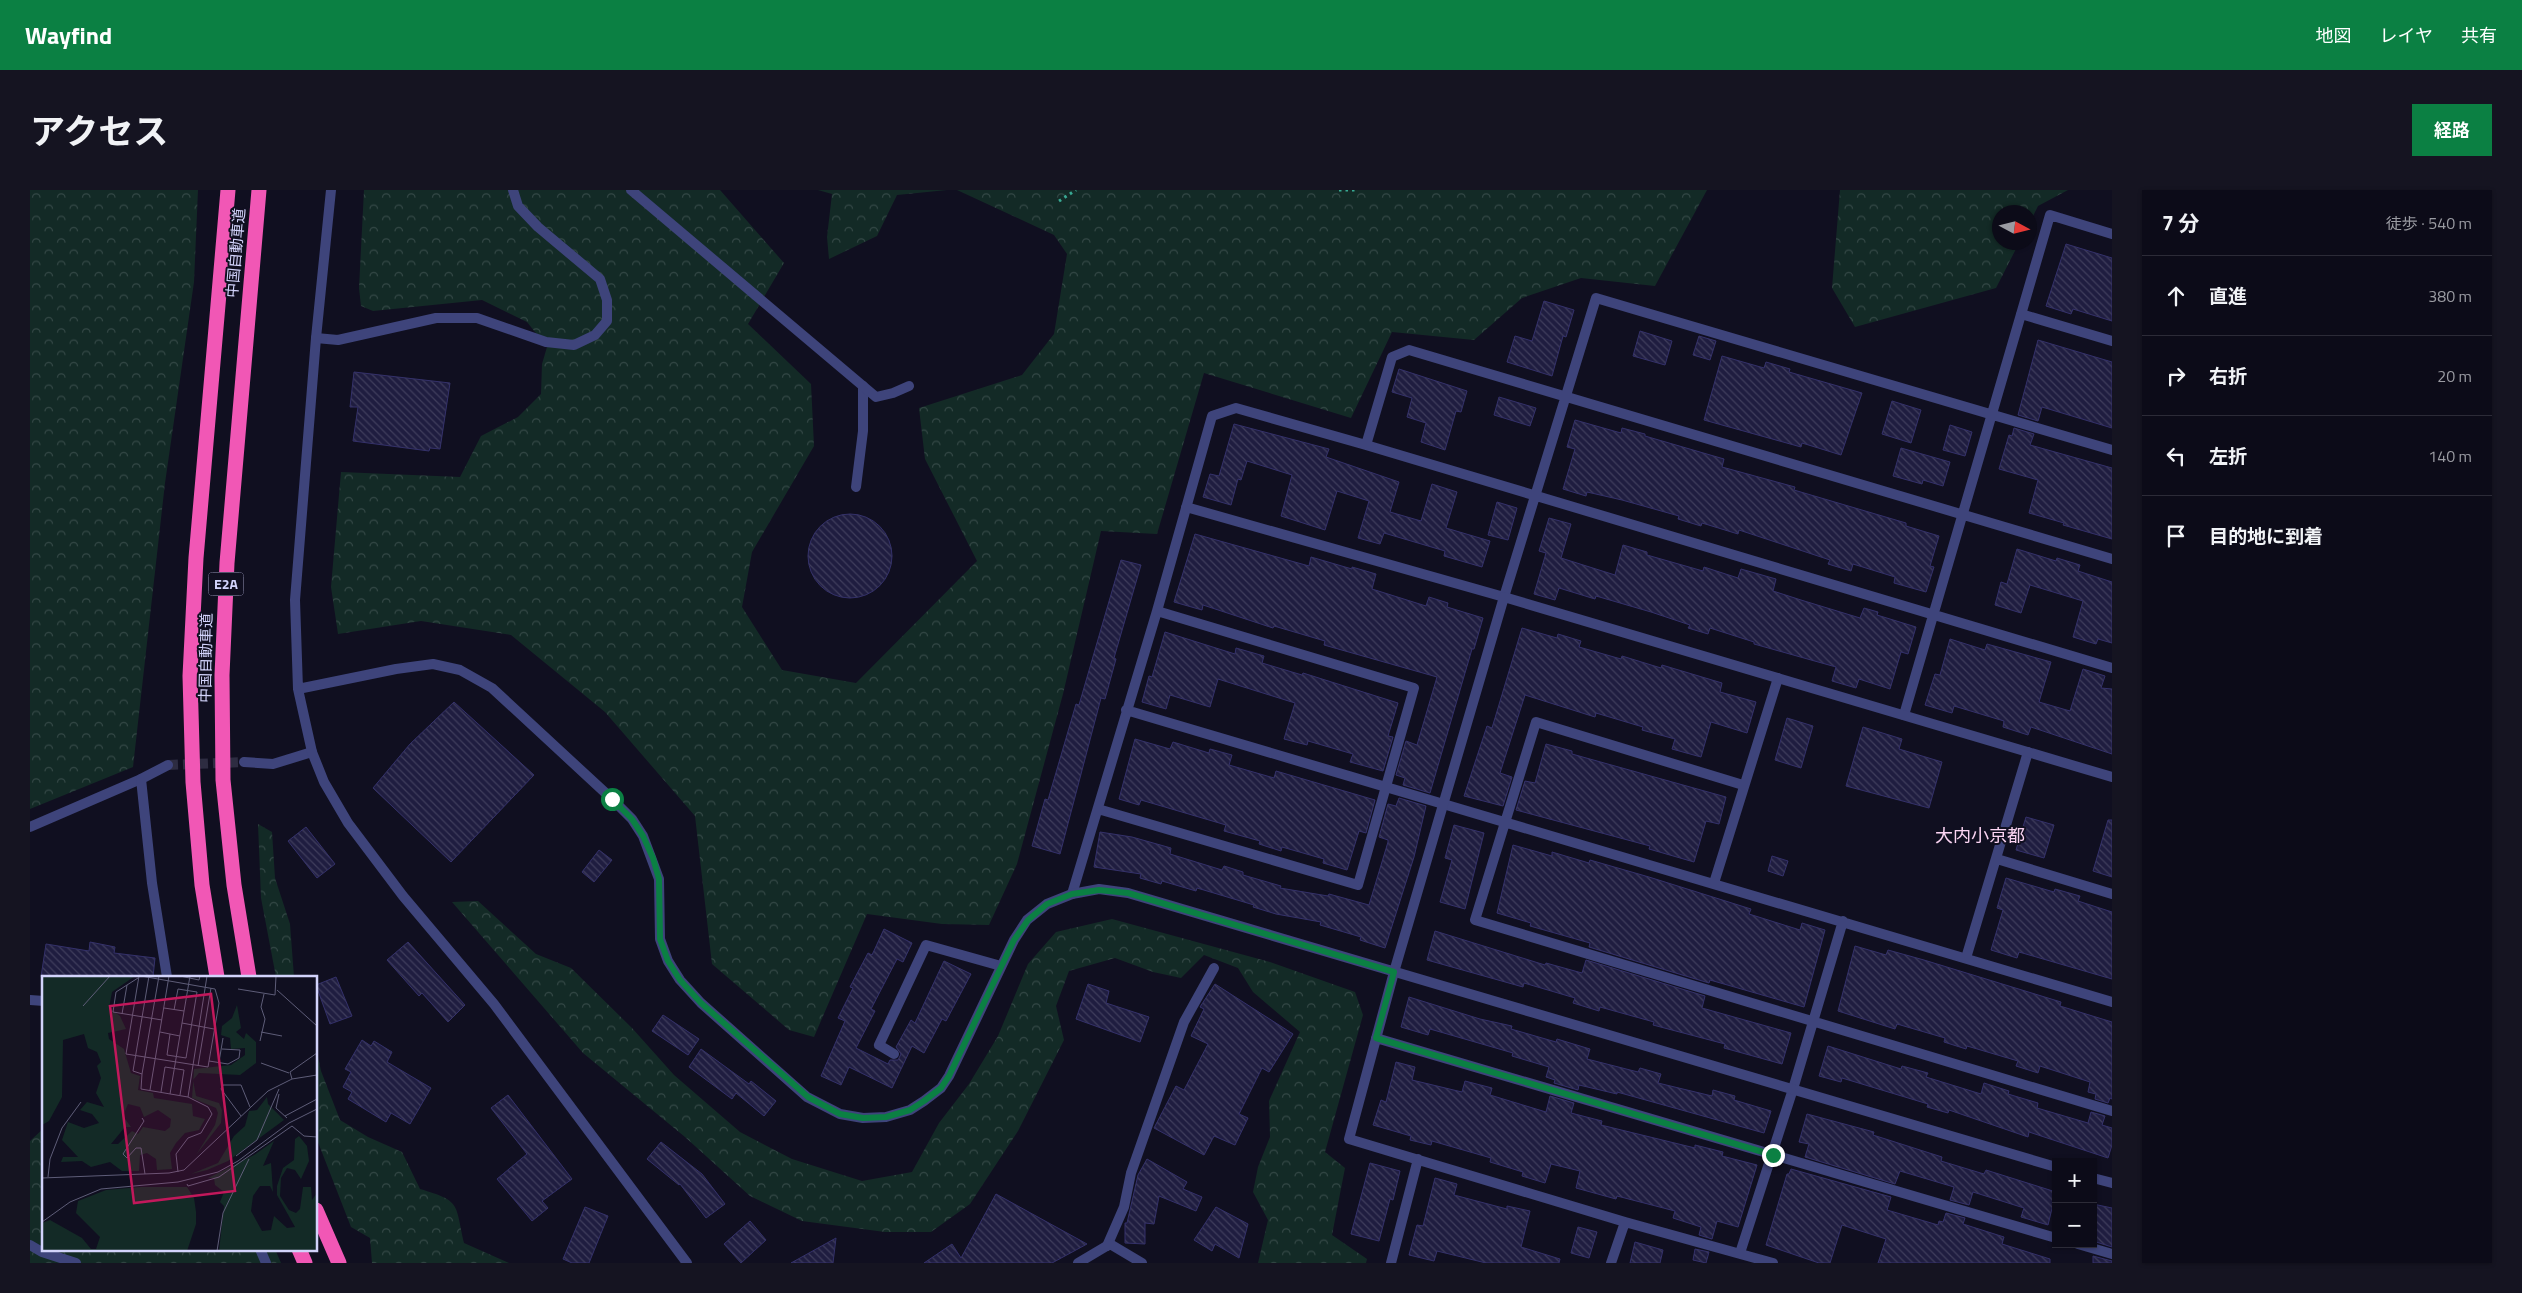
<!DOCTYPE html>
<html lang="ja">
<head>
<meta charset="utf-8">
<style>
  body { margin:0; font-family:"Titillium Web","Noto Sans JP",sans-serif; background:#151421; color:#f1f3f6 }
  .controls { position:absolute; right:15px; bottom:15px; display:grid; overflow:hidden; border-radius:0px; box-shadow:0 1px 4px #0004 }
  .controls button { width:45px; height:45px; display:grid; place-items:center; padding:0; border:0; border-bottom:1px solid #2c2b37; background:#0c0b18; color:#f1f3f6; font:25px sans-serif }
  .compass { position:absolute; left:1962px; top:15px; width:45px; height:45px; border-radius:50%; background:#0c0b18; box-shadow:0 1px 4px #0004; rotate:97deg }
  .stop { position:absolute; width:15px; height:15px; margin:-11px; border:4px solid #0b8043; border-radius:50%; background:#fff }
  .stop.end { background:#0b8043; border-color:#fff; box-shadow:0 1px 5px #0008 }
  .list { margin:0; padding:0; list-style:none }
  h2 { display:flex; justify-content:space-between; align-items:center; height:65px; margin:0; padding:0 20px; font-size:21px }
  h2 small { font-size:16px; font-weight:400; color:#9a9ba2 }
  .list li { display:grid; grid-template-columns:32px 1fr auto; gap:15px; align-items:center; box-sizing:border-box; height:80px; padding:0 20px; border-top:1px solid #2c2b37 }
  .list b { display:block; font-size:19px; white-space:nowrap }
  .list em { font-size:16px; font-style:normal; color:#9a9ba2 }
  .icon { flex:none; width:28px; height:28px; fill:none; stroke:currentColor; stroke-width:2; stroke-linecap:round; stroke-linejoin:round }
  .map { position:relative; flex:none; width:2082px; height:1073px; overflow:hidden; border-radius:0px }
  header { display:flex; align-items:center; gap:30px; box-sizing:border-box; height:70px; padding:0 25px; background:#0b8043; color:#fff }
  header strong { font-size:24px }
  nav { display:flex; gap:28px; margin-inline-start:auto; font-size:18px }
  .intro { display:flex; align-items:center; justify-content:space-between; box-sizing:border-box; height:120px; padding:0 30px }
  h1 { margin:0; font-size:35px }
  .button { padding:12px 22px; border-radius:0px; background:#0b8043; color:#fff; font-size:18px; font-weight:700 }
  main { display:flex; gap:30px; padding:0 30px }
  aside { flex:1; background:#0c0b18; border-radius:0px; box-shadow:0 1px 4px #0004 }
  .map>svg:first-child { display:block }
  .forest { fill:url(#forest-crowns) }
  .building { fill:url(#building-back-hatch); stroke:#34316a }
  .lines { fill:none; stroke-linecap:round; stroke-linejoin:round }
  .minor-tunnel { stroke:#2d2c41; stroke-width:10; stroke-dasharray:10 5; stroke-linecap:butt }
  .path { stroke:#38a993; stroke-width:3; stroke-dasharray:2.5 4; stroke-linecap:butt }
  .service { stroke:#3e447b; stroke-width:10 }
  .minor { stroke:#3e447b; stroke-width:10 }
  .tertiary { stroke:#3e447b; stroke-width:10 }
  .motorway { stroke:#f157b5; stroke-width:15 }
  .route { stroke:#0b8043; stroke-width:6 }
  .labels { text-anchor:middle; stroke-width:4; stroke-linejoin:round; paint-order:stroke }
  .shield { fill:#100f20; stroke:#9898b9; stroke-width:1 }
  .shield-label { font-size:14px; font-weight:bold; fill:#d2d3fb }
  .street-label { font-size:15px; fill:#d2d3fb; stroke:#100f20 }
  .quarter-label { font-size:18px; fill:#fbd4f2; stroke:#100f20 }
  .inset-road { fill:none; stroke:#5e5d78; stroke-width:1 }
  .view { fill:#c2185b; fill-opacity:0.15; stroke:#c2185b; stroke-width:2.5 }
  .inset-edge { fill:none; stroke:#d2d3fb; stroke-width:2.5 }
</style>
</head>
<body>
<header>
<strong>Wayfind</strong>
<nav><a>地図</a><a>レイヤ</a><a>共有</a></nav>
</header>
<div class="intro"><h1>アクセス</h1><a class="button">経路</a></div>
<main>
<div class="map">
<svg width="2082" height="1073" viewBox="0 0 2082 1073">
  <defs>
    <pattern id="forest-crowns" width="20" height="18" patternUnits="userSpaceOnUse" patternTransform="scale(1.25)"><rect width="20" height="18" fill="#132a26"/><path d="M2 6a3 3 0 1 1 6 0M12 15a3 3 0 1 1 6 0" fill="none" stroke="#344846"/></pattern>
    <pattern id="building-back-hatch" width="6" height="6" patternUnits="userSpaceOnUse" patternTransform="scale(1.25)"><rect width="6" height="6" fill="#1f1d40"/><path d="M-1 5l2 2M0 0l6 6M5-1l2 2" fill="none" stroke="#3f3d5c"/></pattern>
  </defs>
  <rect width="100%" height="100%" fill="#100f20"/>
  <!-- forest -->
  <path class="forest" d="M0,0H168L164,92L135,293L103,577L0,619Z
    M334,0H690L754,73L718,134L781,194L784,256L722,362L712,417L752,480L826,493L947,371L895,269L889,218L992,185L1024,144L1037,64L1024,45L927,0H1677L1625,96L1551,88L1492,108L1444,150L1362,142L1321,228L1174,183L1127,344L1071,341L1033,504L987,674L959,735L912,734L837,724L784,847L759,840L682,774L665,626L575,522L481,445L391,431L308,444L301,397L311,282L430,287L451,246L488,227L511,204L512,174L517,157L497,132L452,110L343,121L331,116L329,98Z
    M788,0H917L867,5L847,46L799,69L797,47L802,4Z
    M1810,0H2038L2008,16L2000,32V22H1970V52L1989,53L1966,98L1825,137L1802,98Z
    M228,634L242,642L245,688L260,734L264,787H246L231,708Z
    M448,711L506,764L541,778L602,838L644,885L710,942L762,969L832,991L882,982L909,933L939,894L968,846L998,774L1026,742L1082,729L1240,772L1325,802L1333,825L1295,962L1315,978L1302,1045L1337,1069L1336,1073H1228L1238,1030L1223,1002L1228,977L1240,947L1239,911L1270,842L1223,802L1208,778L1174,765L1151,788L1123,782L1085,768L1039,781L1026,816L1034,850L988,941L940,1014L901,1042H855L772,1031L720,1006L655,947L553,863L422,712Z
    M286,857L291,881L310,930L338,947L372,962L390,999C431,1011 425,1013 434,1053L479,1073H342L340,1048L321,1037L286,947Z
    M14,938V1059H245L251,1073H0V951Z"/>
  <!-- building -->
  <path class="building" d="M2036,54L2082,68V131L2043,119L2041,124L2016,116Z
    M1514,111L1544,120L1536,147L1533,146L1522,186L1477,172L1485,146L1502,151Z
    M1610,141L1642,151L1635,175L1603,166Z
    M1669,146L1686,151L1680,170L1663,165Z
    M2008,150L2082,172V238L2012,217L2008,231L1988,225Z
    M1692,166L1734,178L1736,172L1760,179L1759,182L1832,203L1811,265L1772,253L1771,257L1674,230Z
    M1369,179L1437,201L1431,222L1426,221L1415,260L1391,252L1396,233L1377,227L1382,208L1362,202Z
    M324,182L420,193L410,259L400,258L399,261L323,251L328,217H320Z
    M1469,207L1506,218L1500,236L1464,225Z
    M1862,211L1891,220L1881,253L1852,244Z
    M1545,230L1591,243L1592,238L1615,244V246L1694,269L1692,277L1765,297L1764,300L1876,333V336L1909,346L1900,376L1904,377L1896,402L1864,393L1865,387L1823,374L1821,381L1798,374L1800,370L1709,340L1708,344L1672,333L1671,336L1648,329L1649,326L1592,310L1557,302L1556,306L1533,299L1545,259L1537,257Z
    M1204,234L1299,259L1296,267L1369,292L1360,322L1391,331L1402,294L1427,302L1416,338L1460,351L1452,377L1414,366L1415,361L1354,343L1350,354L1328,348L1339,311L1307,301L1295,340L1251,326L1262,285L1217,271L1211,290L1208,289L1201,315L1173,307L1180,284L1189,286Z
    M1920,235L1942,242L1935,266L1913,260Z
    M1984,238L2004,244L2000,255L2082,278V349L2033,335L2034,333L1999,323L2008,290L1969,279L1979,245L1982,246Z
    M1871,258L1920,272L1913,296L1893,290L1892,294L1863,286Z
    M1467,312L1487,318L1478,350L1458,345Z
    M778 366a42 42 0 1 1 84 0a42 42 0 1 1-84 0Z
    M1519,328L1541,334L1531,368L1585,385L1593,355L1617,362V365L1673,381L1674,377L1708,388L1711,379L1746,389L1743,401L1771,410L1830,428L1834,418L1848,422L1847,425L1886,437L1878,464L1871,462L1860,499L1829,489L1826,498L1802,491L1806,477L1724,454V452L1680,438L1678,444L1658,438L1660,435L1621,422L1566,406L1565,409L1529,398L1525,410L1504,404L1516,363L1509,361Z
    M1165,344L1279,376L1281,367L1322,379V377L1346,384L1342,399L1396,416L1399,407L1418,413L1417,417L1453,428L1444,459H1442L1400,603L1373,595L1375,588L1366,585L1376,551L1387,555L1407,487L1294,455L1295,451L1244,436L1243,438L1173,415L1172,420L1144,412Z
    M1987,359L2026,371L2027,368L2050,375L2048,381L2082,392V453L2068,449L2066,454L2043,447L2053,411L2000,395L1991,423L1965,415L1971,392L1977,394Z
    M1091,370L1111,375L1084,468L1086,469L1075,509L1071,508L1030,664L1002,656L1015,609L1018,610L1046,514L1049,515Z
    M1492,438L1527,448L1528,444L1551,451L1549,457L1591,469L1592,466L1631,478L1632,475L1692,493L1690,502L1726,512L1717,543L1681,532L1671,567L1642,559L1645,549L1612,540L1613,537L1566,523L1565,527L1495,505L1470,583L1482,587L1473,616L1434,606L1457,536L1462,538Z
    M1135,442L1205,464L1206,458L1234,466L1232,473L1272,485L1273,483L1368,513L1358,546L1363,547L1353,581L1320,572L1323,564L1278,551L1277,555L1254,549L1265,513L1188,489L1180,517L1140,505L1136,519L1112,512L1119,486L1122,487Z
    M1920,449L1955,460L1957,454L2021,472L2009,512L2040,521L2053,479L2075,486L2071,498L2082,499V564L2001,537L1998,545L1973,537L1974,531L1924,516L1922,523L1895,515L1905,484L1910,485Z
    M424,512L504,585L421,672L343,598L380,554Z
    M1757,528L1783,536L1771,578L1745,570Z
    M1833,537L1872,549L1869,559L1912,572L1899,618L1816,596Z
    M1105,549L1140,559L1143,552L1179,563L1180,559L1202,565L1199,575L1244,588L1246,581L1345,610L1336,643L1329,641L1317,680L1293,673L1294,669L1252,657L1251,661L1229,654L1230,651L1194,641L1196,635L1111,610L1109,615L1089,609Z
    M1516,554L1542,561V564L1696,607L1689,634L1676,631L1664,672L1619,659L1620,656L1486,620L1495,591L1505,593Z
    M1369,608L1396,616L1384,667L1355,758L1330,750L1331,747L1290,735L1291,732L1246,724L1223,717L1224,715L1167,698L1166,701L1132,691L1131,694L1110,688L1111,684L1064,677L1070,642L1102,647L1141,658L1140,664L1192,680L1194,676L1213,682V685L1251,696L1250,698L1298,706L1299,704L1339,715L1358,652V650L1349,647L1358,614L1366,616Z
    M1996,627L2024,635L2014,668L1986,660Z
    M2078,630H2082V687L2063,681Z
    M1424,635L1454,643L1435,719L1410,712L1422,670L1415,668Z
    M276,637L305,674L287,688L258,651Z
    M1483,655L1522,666V662L1559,673L1560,670L1619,687L1721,719L1719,724L1770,740L1772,733L1795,740L1774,817L1680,790L1679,793L1559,757L1560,753L1500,736L1501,733L1467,723Z
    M569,660L582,670L564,692L552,682Z
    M1742,666L1758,671L1753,686L1738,681Z
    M1976,688L2024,702L2025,699L2050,706L2048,711L2082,722V789L1989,762L1987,768L1961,760L1973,720L1967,718Z
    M854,739L882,753L873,772L867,769L841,819L845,821L826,858L858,874L860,870H868L871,864L866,857L881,830L885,833L914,771L941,784L916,831L912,829L894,863L882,856L862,898L819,877L811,895L791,886L815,831L808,828L823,798L820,797L838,763L842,765Z
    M1405,741L1515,775L1516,773L1552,783L1556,770L1675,806L1672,818L1761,843L1752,874L1694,858L1695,854L1623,835L1624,832L1570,817L1569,821L1543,813L1545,808L1494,793L1493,797L1397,770Z
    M60,752L85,757L84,763L125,768L123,787H11L16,754L59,761Z
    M378,752L435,815L418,832L392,803L389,806L357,770Z
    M1825,756L1856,765L1858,760L1894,770L2031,812L2030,816L2082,832V909L2080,908L2078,913L2065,909L2066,904L2058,902L2060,892L2010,876L2008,883L1986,876L1988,871L1937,856L1936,859L1914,852L1915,848L1867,834L1865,839L1808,821Z
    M306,787L322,826L300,834L286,795Z
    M1058,794L1079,801L1076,813L1119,827L1110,852L1046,829Z
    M1185,794L1263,844L1239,882L1232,878L1209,924L1218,928L1205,955L1184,946L1174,965L1124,938L1146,896L1154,900L1178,854L1161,846L1174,819L1170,817Z
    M1379,807L1450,829L1482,836L1481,839L1526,852L1527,849L1560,859L1557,869L1608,882L1610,878L1631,884L1628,893L1682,906L1683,900L1705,906L1704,910L1741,921L1734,943L1587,902V904L1549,895L1548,900L1524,893L1525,890L1516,887L1519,877L1482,866L1483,863L1400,839L1398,845L1371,837Z
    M633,825L669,849L658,865L622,841Z
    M332,850L341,856L344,851L362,862L357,872L401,898L380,934L361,923L356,932L318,909L322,902L313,897L321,882L315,879Z
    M1798,856L1871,879L1872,876L1898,883L1896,887L1951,904L1954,893L1979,901L1978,904L2008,913L2007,918L2058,933L2061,922L2075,926L2072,935L2082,938V955L2078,968L1999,942L1998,947L1919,920L1918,923L1897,917L1898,914L1812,888L1811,892L1789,886Z
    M671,859L719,894L721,891L746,911L734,926L706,903L702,909L659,877Z
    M1366,872L1385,877L1382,890L1432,902L1435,891L1462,898L1460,905L1516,922L1520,906L1544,913L1541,923L1572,931L1571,935L1665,958V955L1693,962L1692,966L1727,975L1708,1037L1687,1031L1682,1049L1669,1045L1671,1037L1643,1028L1645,1021L1587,1006L1586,1009L1546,998L1550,981L1521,974L1515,993L1492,986L1493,982L1460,972L1461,968L1402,951L1401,955L1380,950L1381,946L1343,935L1351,910L1356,912Z
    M478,905L542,989L512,1011L518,1018L502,1031L467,989L497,964L461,918Z
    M1777,924L1844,942L1843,945L1912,967L1911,971L1954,984L1956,980L2026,1002L2018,1035L1991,1027L1994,1018L1943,1002L1939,1015L1920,1010L1924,997L1870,981L1865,994L1775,967L1779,954L1769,952Z
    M631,952L672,984L695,1014L676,1028L650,994L649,995L617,969Z
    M1117,969L1157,992L1153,999L1172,1007L1166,1021L1129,1006L1124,1034L1115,1033V1054L1095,1053V1033H1097L1108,985Z
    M1340,973L1370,981L1363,1010L1360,1009L1349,1051L1321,1044Z
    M1761,979L1861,1007L1857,1020L1908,1035L1909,1031L1913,1032L1916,1023L1935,1028L1933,1034L1974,1047L1972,1054L2020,1069V1073H1848L1856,1049L1812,1035L1800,1073H1789L1736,1055L1757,984H1759Z
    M1405,988L1427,994L1424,1005L1477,1019V1016L1500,1021L1491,1057L1530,1069L1529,1073H1456L1407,1061L1404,1071L1379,1065L1387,1035L1393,1036Z
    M966,1004L1057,1054L1022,1073H894L922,1054L931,1068Z
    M2063,1014L2082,1018V1057L2063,1051Z
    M555,1017L578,1026L559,1073H542L533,1069Z
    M1186,1017L1218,1034L1209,1068L1185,1054L1182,1061L1164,1050Z
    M720,1031L736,1050L711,1073L694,1054Z
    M1548,1037L1567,1042L1559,1068L1541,1063Z
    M806,1048L803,1073H761Z
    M1605,1052L1633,1060L1630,1073H1600Z
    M1665,1059L1679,1062L1676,1073L1663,1070Z
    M2063,1066L2082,1071V1073H2063Z"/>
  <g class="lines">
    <!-- minor-tunnel -->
    <path class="minor-tunnel" d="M138,575L214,572"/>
    <!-- path -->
    <path class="path" d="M1309,0H1328
      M1029,11L1046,0"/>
    <!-- service -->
    <path class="service" d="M826,297L833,241V196
      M0,637L111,589
      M0,810L14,811
      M864,864L849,855L896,755L971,776
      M1077,1056L1094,1017L1101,983L1154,832L1184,778"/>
    <!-- minor -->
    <path class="minor" d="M601,0L846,207L863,203L879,196
      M1991,124L2082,151
      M286,148L308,150L406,128H447L516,152L544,155L565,145L577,131V110L570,89L508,37L488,16L483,0
      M1336,255L2082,478
      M1156,317L1474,407L1566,108L2082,260
      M1096,520L2082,812
      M1874,525L2020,25L2082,44
      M214,572L243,574L282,562
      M1713,595L1506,532L1445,730L2082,921
      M1068,619L1328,695L1384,498L1127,421
      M1967,669L2082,704
      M1684,693L1748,488
      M1042,704L1127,421L1182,226L1206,218L1336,255L1362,167L1379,160L2082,369
      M1936,768L1998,562
      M1364,782L1319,949L1595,1032L1743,1073
      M137,787L122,693L111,589L138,575
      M1346,848L2026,1048
      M2048,1054L2082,1064
      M0,1055L12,1062L46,1073
      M230,1059L236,1073
      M1710,1063L1763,899L1813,731
      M1048,1073L1080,1054L1112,1073
      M1361,1073L1388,969
      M1581,1073L1595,1032"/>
    <!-- tertiary -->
    <path class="tertiary" d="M301,0L286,148L265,410L268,499L282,562L294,592L318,633L373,706L464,814L657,1073
      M268,499L366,479L403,474L430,480L462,498L582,609L602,629L613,646L629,689L630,749L638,771L650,790L671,813L777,907L810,924L833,928L856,927L880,920L894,911L911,898L919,886L984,750L997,730L1017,714L1042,704L1069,699L1098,703L2026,977
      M1364,782L1474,407L2082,587
      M2063,988L2082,993"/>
    <!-- motorway -->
    <path class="motorway" d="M187,787L172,695L163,592L160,486L166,368L198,0
      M219,787L204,695L193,590L192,485L197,373L229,0
      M286,1020L309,1073
      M269,1059L275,1073"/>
  </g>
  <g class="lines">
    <!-- route -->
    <path class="route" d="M582,609L602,629L613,646L623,668L629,689L630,749L638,771L650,790L671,813L778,907L810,924L833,928L856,927L880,920L894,911L911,898L919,886L984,750L998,730L1017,714L1042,704L1069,700L1098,703L1364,782L1346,848L1743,965"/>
  </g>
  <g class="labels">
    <!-- shield labels -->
    <rect class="shield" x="178.5" y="382.5" width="35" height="23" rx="4"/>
    <g class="shield-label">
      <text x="196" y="399">E2A</text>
    </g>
    <!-- street labels -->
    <g class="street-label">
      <text transform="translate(206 63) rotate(-85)" y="5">中国自動車道</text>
      <text transform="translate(176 468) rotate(-89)" y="5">中国自動車道</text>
    </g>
    <!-- quarter labels -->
    <g class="quarter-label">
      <text x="1950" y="652">大内小京都</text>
    </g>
  </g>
  <!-- overview -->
  <g transform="translate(12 786)">
    <rect width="275" height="275" fill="#100f20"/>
    <path d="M0,0H93L70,16L67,32L78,40L84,53L66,57L67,63L82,73L89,97L98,100L96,114L111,117L112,122L150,128L151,140L163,143L157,154L143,157L134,167L128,177L130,193L115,194L114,183L105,177L98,179L97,195H80L68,186L49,191L40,185L19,186L21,181H36L20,164L26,146L42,152L57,147L50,138L38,134L45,126L62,131L54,117L59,102L55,90L59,86L55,76L46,72L42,58L21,64L20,121L7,145L0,149ZM86,128L98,131L102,141L116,134L129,143L128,151L123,155L101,151L96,158L90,155L76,168H69L83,151H89L81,140ZM195,29L199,52L194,56L202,63L204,57L214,66V87L198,99L157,97L151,104L154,120L177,127L180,134L179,147L154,179L173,149L176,137L174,132L150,122L152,93L189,89L203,79V72L189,73L188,62L179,59L180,50L190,42ZM225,121L226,128L242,144L186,185L165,194L149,198L176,187L192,160L203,150L207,135L215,134ZM257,160L265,170L267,185L259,203L253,194L245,192L239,202L238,220L247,234L254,237L258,233L261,211H269L270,224L275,217V275H177L182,230L178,226L182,216L173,209L172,202H166L212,179L232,165L221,190L229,187L231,216L228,210H218L211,220L209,235L220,255L229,254L232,240L245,252L253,251L235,219V210L241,192L252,184L253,163ZM99,211H145L152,222L154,236V248L145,275H0V247L8,244L40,262L49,273H54L58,261L34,237L36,225L64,214Z" fill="#132a26" fill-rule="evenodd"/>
    <path class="inset-road" d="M97,0L84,78L166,91L177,27L173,13L99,0M107,0L91,95L100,98L99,113L146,121L166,131L170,138L159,157L146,162L134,178L136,196M138,0L157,4L158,0M96,2L74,16L71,36L120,44M196,13L233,19L234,0M235,14L275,50M41,30L68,0M122,32L142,35M80,38L85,9M140,47L172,53M118,56L138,60M219,56L240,60M128,58L125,79L144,82L155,16L136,13L132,34M218,65L223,43L219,31L222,18M167,85L186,88L197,82L198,74L180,73M177,86L181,62M219,87L247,97M156,90L169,12M100,98L117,0M250,103L248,96L275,77M108,114L127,0M119,116L123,91L142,94L138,119M128,118L148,0M237,118L234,132L245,142M146,121L165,0M199,140L179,113L181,109H199L208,131M243,140L275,123M100,142L102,145L81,178L85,182L94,172H99L103,198M250,150L262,160L275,161M194,180L215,164L237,113M6,201L8,183L20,152L39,126M0,202L127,197L142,194L226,115L250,103L275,99M145,208L146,210L177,201L250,150M0,246L28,226L59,213L136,206L176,196L196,185L247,147L275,133M175,275L181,237L207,183"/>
    <path class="view" d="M169,18L193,215L92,227L68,30Z"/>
    <rect width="275" height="275" class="inset-edge"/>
  </g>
</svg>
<div class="controls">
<button>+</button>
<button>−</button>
</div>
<svg class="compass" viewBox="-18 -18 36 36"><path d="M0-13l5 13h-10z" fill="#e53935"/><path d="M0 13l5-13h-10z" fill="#9a9ba2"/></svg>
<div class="stop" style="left:582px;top:609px"></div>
<div class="stop end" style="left:1743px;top:965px"></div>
</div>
<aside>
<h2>7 分<small>徒歩 · 540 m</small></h2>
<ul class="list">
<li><svg class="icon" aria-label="ahead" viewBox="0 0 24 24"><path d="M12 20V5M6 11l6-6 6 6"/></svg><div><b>直進</b></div><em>380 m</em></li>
<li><svg class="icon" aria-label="right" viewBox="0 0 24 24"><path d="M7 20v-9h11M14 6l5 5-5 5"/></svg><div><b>右折</b></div><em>20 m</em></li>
<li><svg class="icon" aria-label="left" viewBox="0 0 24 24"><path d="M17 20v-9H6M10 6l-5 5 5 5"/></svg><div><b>左折</b></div><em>140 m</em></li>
<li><svg class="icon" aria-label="arrive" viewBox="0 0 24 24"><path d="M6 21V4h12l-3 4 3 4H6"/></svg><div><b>目的地に到着</b></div></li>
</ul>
</aside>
</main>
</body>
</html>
